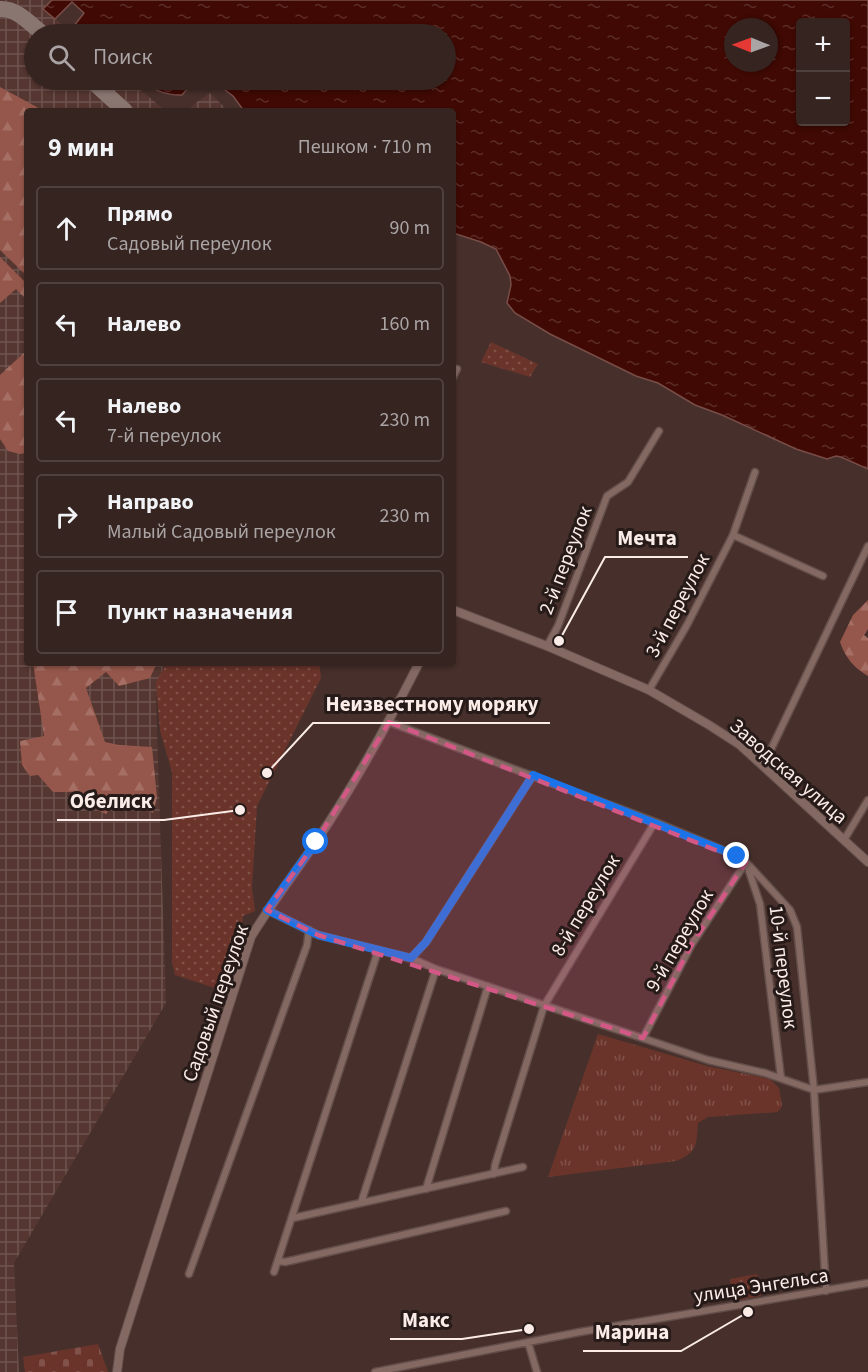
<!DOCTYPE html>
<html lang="ru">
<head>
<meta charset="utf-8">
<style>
  body { margin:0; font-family:"Source Sans 3",sans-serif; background:#3d2c29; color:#f1f3f6 }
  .controls { position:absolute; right:18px; top:18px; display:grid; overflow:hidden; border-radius:6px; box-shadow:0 2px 4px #0004 }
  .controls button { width:54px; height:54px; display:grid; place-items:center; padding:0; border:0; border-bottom:2px solid #4f413e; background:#352420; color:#f1f3f6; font:30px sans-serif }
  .compass { position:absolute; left:724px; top:18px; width:54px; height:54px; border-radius:50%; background:#352420; box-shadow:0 2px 4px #0004; rotate:271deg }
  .stop { position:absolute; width:18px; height:18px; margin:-14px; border:4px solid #1a73e8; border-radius:50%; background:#fff }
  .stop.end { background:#1a73e8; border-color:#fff; box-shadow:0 2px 6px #0008 }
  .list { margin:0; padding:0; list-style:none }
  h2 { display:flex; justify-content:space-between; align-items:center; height:78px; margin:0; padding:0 24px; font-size:26px }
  h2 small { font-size:20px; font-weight:400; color:#aaa4a5 }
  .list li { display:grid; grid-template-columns:39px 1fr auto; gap:18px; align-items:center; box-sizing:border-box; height:84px; margin:0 12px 12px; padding:0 12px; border:2px solid #4f413e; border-radius:6px }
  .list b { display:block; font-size:22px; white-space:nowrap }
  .list p { margin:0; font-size:20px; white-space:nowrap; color:#aaa4a5 }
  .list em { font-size:20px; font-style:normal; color:#aaa4a5 }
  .icon { flex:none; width:33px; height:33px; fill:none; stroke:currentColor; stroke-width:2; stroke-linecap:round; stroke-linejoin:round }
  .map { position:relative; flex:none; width:868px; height:1372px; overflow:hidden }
  .search { position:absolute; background:#352420; box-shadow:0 2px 4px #0004; left:24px; top:24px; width:432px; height:66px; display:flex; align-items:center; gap:15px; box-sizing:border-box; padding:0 21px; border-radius:33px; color:#aaa4a5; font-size:22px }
  .panel { position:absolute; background:#352420; box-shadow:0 2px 4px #0004; left:24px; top:108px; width:432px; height:558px; border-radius:6px }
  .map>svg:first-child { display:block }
  .industrial { fill:url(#industrial-grid) }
  .grass { fill:url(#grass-tufts) }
  .forest { fill:url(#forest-firs) }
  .cemetery { fill:url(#cemetery-stones) }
  .park { fill:url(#park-dots) }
  .water { fill:url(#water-ripples); stroke:#784d48; stroke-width:1.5; fill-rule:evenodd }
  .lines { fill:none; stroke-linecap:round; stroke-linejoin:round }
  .taxiway { stroke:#8a7671; stroke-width:16 }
  .minor-casing { stroke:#634e4a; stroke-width:9 }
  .tertiary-casing { stroke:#634e4a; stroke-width:10 }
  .minor { stroke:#846963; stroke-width:6 }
  .tertiary { stroke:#846963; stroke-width:8 }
  .route { stroke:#1a73e8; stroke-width:8 }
  .marked { fill:#d35885; fill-opacity:0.2; stroke:#d35885; stroke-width:4.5; stroke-dasharray:12 8; stroke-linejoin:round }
  .labels { text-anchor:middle; stroke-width:6; stroke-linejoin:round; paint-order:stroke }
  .street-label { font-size:20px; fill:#fbece8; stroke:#261b19 }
  .leader { fill:none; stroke:#fbece8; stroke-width:2 }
  .callout-dot { fill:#fbece8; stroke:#261b19; stroke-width:2 }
  .callout-label { font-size:21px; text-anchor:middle; font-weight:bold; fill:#fbece8; stroke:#261b19; stroke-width:6; stroke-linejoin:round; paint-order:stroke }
</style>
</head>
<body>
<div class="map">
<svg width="868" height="1372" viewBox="0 0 868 1372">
  <defs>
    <pattern id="industrial-grid" width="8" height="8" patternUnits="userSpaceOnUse" patternTransform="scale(1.5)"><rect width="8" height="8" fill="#553630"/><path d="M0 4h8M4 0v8" fill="none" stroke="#6e534e"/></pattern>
    <pattern id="grass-tufts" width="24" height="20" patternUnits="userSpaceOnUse" patternTransform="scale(1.5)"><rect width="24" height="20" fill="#6b342a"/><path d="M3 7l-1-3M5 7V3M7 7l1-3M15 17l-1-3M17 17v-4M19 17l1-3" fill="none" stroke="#815249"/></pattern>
    <pattern id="forest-firs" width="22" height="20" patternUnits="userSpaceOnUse" patternTransform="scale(1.5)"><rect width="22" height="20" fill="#95574b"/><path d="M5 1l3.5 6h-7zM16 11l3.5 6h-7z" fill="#a56f65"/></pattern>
    <pattern id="cemetery-stones" width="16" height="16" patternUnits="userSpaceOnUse" patternTransform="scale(1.5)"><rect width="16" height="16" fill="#6b342a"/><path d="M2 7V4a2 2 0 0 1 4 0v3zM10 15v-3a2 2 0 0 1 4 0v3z" fill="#815249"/></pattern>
    <pattern id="park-dots" width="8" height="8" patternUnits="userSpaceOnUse" patternTransform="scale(1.5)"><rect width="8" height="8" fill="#6b342a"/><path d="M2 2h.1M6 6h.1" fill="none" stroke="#815249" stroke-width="1.8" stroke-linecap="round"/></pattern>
    <pattern id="water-ripples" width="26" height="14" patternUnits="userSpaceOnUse" patternTransform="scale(1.5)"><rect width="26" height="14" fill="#400903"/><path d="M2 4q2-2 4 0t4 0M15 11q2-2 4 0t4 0" fill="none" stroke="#5c2d28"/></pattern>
  </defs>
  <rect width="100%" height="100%" fill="#47302b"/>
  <!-- industrial -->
  <path class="industrial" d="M0,0H52L43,9L74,34H34V80H128L166,111H27V663H164L156,698L166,1003L14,1263L19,1372H0Z
    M210,93L228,111H186L197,102Z"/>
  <!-- grass -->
  <path class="grass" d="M598,1034L707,1066L770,1079L779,1088L782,1106L778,1112L708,1117L698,1123C696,1145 698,1152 676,1161L548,1177Z"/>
  <!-- forest -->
  <path class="forest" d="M0,87L44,111H27V276L0,250Z
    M0,257L27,284V300L16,289L0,303Z
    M27,350V453L20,454L8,451L0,439V375Z
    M868,600V629L864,635L868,638V676C854,668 845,657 840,642L853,615Z
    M33,663H157L150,678L119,686L106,672L86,688L105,742L119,745L152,747L157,797L153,813L126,797L116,800L106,814L93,808L81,792H53L38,775L30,776L22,765L20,741L44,736Z"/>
  <!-- cemetery -->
  <path class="cemetery" d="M98,1344L108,1372H25L23,1357Z"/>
  <!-- park -->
  <path class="park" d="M491,342L538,364L530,377L481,362Z
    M166,663H319L321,678L257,806L252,887L255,911L243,916L241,947L224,991L175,975L172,962V772L160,731L156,683Z
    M757,1274L761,1296L733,1301L730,1279Z"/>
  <!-- water -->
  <path class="water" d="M52,0H868V469L841,457L836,456L827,459L796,449L722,415L695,405L658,383L636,376L550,334L515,313L507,303L511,285L510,276L496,249L481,242L453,233V111H244L233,96L212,80H446V34H74L70,31L84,13L72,2L55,19L43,9ZM800,22H846V122H800ZM733,27H769V63H733Z
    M138,80H195L182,95C167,96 150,88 138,80Z"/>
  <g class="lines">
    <!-- taxiway -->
    <path class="taxiway" d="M0,9C17,8 30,24 43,34
      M91,80L125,111"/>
    <!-- minor casing -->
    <g class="minor-casing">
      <path id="minor" d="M453,377L457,369
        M733,535L823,576
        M547,646L558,626L607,496L628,482L659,431
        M649,690L687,625L733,535L755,472
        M389,722L655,822L737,856L746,862L790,910L797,927L814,1090L826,1291
        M763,766L868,546
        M844,840L868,800
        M747,865L760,904L781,1078
        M267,910L318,935L411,958L436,969L708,1060L765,1073L814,1090L868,1082
        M411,958L426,942L533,775
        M643,1038L692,944L746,862
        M494,1174L495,1165L544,1006L655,822
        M426,1189L488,986
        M361,1203L436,969
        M293,1218L523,1167
        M278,1261L285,1262L506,1211
        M274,1272L378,951
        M189,1274L307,945L309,930
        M528,1342L537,1372
        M375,1372L580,1332L868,1283"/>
    </g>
    <!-- tertiary casing -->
    <g class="tertiary-casing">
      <path id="tertiary" d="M453,610L547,646L649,690L709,725L740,745L868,862
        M117,1372L120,1349L251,937C271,904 294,874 316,842C354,785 388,724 419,663"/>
    </g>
    <!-- minor -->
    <use href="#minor" class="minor"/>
    <!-- tertiary -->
    <use href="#tertiary" class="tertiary"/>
  </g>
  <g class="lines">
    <!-- route -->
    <path class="route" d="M316,842L267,910L318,935L411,958L426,942L533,775L737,856"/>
  </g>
  <!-- marked area -->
  <path class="marked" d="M389,722L746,862L692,944L643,1038L318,935L267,910L316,842Z"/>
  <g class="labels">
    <!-- street labels -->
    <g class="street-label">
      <text transform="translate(565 560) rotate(-69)" y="7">2-й переулок</text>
      <text transform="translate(677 605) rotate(-62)" y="7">3-й переулок</text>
      <text transform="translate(789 771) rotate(41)" y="7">Заводская улица</text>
      <text transform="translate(585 905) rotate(-59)" y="7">8-й переулок</text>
      <text transform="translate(679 940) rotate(-60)" y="7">9-й переулок</text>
      <text transform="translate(784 967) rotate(83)" y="7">10-й переулок</text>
      <text transform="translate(215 1003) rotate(-71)" y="7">Садовый переулок</text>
      <text transform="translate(761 1285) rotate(-9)" y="7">улица Энгельса</text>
    </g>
  </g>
  <!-- callouts -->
  <path class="leader" d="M559 641L605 557H688M267 773L313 723H550M240 810L164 820H57M529 1329L462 1339H390M748 1312L681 1351H583"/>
  <g class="callout-dot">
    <circle cx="559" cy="641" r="6"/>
    <circle cx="267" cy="773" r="6"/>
    <circle cx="240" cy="810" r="6"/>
    <circle cx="529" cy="1329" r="6"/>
    <circle cx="748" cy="1312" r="6"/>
  </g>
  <g class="callout-label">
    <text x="647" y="545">Мечта</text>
    <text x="432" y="711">Неизвестному моряку</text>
    <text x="111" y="808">Обелиск</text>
    <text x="426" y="1327">Макс</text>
    <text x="632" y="1339">Марина</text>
  </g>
</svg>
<div class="controls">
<button>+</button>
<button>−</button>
</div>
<svg class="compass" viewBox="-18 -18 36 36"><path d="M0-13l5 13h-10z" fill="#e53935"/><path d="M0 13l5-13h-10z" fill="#aaa4a5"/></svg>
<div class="stop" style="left:316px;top:842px"></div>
<div class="stop end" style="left:737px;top:856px"></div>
<div class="search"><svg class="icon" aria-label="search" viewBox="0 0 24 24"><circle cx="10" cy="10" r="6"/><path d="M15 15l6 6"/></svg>Поиск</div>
<section class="panel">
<h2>9 мин<small>Пешком · 710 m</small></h2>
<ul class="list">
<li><svg class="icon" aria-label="ahead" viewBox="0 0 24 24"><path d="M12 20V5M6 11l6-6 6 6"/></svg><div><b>Прямо</b><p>Садовый переулок</p></div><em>90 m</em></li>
<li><svg class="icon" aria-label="left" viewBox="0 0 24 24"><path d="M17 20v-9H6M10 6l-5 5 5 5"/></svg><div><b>Налево</b></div><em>160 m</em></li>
<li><svg class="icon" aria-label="left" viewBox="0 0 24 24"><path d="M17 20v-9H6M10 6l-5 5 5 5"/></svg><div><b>Налево</b><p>7-й переулок</p></div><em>230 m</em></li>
<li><svg class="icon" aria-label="right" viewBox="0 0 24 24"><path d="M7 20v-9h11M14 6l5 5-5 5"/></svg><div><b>Направо</b><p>Малый Садовый переулок</p></div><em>230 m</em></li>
<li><svg class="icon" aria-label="arrive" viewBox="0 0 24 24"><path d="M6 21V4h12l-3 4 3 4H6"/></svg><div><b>Пункт назначения</b></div></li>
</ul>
</section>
</div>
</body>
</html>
